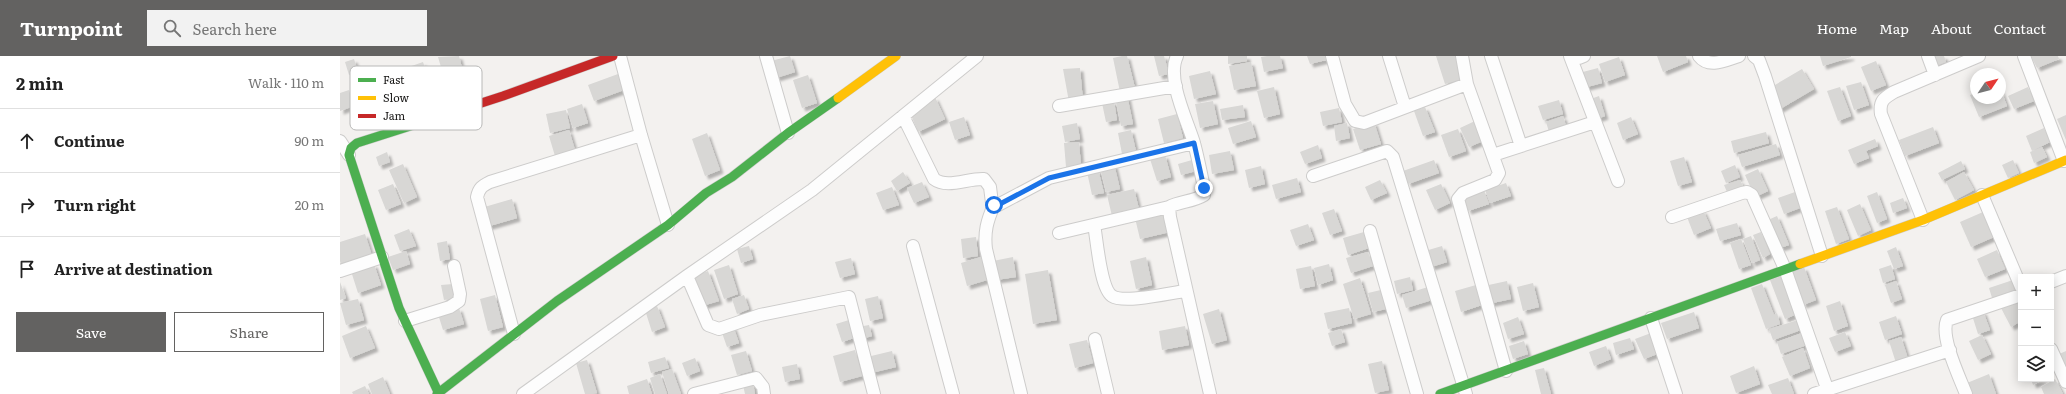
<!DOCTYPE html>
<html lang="en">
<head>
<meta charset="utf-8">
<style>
  body { margin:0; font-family:Literata,serif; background:#f2f2f2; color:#222 }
  .controls { position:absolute; right:12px; bottom:12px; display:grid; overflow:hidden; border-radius:0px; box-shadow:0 2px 10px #0003 }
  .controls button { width:36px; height:36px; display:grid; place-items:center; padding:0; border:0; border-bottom:1px solid #e0e0e0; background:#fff; color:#222; font:20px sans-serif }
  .compass { position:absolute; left:1630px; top:12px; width:36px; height:36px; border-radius:50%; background:#fff; box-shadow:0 2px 10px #0003; rotate:55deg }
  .stop { position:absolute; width:12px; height:12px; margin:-9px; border:3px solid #1a73e8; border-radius:50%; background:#fff }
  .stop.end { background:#1a73e8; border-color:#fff; box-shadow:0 1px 4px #0008 }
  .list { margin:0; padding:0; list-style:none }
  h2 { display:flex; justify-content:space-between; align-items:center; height:52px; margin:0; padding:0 16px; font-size:17px }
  h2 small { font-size:13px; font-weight:400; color:#767676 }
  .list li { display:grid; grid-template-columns:26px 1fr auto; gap:12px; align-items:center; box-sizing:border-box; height:64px; padding:0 16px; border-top:1px solid #e0e0e0 }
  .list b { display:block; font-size:15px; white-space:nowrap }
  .list em { font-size:13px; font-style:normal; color:#767676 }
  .actions { display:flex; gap:8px; padding:12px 16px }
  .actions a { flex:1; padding:9px 0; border:1px solid #636261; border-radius:0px; text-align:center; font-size:14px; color:#636261 }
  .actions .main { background:#636261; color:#fff }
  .icon { flex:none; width:22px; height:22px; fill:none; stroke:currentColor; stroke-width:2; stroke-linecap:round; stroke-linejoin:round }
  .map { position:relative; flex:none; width:1726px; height:338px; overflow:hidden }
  header { display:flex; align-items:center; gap:24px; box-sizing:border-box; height:56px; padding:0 20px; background:#636261; color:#fff }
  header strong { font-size:19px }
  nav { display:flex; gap:22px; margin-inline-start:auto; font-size:14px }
  .search { width:280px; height:36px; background:#f2f2f2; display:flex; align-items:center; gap:10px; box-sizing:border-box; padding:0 14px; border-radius:0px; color:#767676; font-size:15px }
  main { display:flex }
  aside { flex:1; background:#fff }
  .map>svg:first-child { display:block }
  .building { fill:#d8d7d5; filter:url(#shadow) }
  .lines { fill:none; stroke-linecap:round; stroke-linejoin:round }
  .street-casing { stroke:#cdcccb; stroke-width:14 }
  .fast-casing { stroke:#cdcccb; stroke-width:10 }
  .slow-casing { stroke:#cdcccb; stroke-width:10 }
  .jam-casing { stroke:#cdcccb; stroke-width:10 }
  .street { stroke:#fdfdfd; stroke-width:12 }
  .fast { stroke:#4caf50; stroke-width:9 }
  .slow { stroke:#ffc107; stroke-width:9 }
  .jam { stroke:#c62828; stroke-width:9 }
  .route { stroke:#1a73e8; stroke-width:5 }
  .key { fill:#fff; stroke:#b9b9b8; stroke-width:1 }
  .key-label { font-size:11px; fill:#161514 }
</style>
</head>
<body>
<header>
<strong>Turnpoint</strong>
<div class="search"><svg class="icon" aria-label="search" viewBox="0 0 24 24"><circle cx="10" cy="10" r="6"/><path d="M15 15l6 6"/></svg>Search here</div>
<nav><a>Home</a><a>Map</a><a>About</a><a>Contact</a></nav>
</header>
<main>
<aside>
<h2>2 min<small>Walk · 110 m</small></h2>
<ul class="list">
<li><svg class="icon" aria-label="ahead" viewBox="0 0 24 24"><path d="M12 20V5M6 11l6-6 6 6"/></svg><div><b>Continue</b></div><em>90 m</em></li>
<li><svg class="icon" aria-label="right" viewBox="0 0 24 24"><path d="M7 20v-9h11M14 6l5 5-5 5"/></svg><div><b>Turn right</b></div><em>20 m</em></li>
<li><svg class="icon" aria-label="arrive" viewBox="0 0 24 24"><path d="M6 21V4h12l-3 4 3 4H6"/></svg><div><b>Arrive at destination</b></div></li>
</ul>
<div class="actions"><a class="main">Save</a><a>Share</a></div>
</aside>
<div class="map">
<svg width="1726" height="338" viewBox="0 0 1726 338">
  <defs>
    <filter id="shadow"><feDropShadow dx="3.5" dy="3.5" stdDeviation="1" flood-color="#0004"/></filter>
  </defs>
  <rect width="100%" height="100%" fill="#f3f1ef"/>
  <!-- building -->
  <path class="building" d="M119,0L123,16L104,21L98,1Z
    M450,0L455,16L436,22L431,5Z
    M782,0H787L795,32L780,36L773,2Z
    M814,0H824L829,18L819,20Z
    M888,0H907V5L888,8Z
    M927,0H940L943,12L924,16L921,1Z
    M967,0H985L986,4L970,8Z
    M1096,0H1115L1122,23L1105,28Z
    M1317,0H1346L1348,6L1323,16Z
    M1480,0H1511V1L1483,10Z
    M1589,0H1604L1606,6L1593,11Z
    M1691,0H1718L1719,3L1697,12Z
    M1279,1L1285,19L1265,26L1259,8Z
    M14,3L18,16L9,19L5,6Z
    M1536,5L1546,29L1531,35L1521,11Z
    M83,6L89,24L70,31L63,13Z
    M911,6L916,30L894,34L889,10Z
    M740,12L743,45L729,46L723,13Z
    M1258,12L1262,27L1243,32L1239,17Z
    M1462,13L1474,33L1435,56L1423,36Z
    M870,15L876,38L854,43L849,20Z
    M278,18L284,34L254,45L248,29Z
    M468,19L477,47L462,52L453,24Z
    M1521,26L1529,49L1514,54L1506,30Z
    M934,31L940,58L924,62L917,35Z
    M1500,31L1511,60L1498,65L1487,35Z
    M1688,31L1694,45L1674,53L1668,40Z
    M1660,32L1667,50L1639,61L1630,39L1636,37V42H1660Z
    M9,34L14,50L0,55V37Z
    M787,39L793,68L781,70L775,41Z
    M1259,40L1265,60L1254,64L1248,44Z
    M595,41L605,63L578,76L571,59Z
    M1219,44L1223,58L1203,64L1198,50Z
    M774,45L777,64L766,66L762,47Z
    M873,45L878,68L860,72L855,48Z
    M242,48L248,67L233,72L227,53Z
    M903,49L905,61L882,64L880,53Z
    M1085,51L1095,76L1083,80L1074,55Z
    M999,52L1002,66L983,70L980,56Z
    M226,54L230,72L210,77L206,58Z
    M837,58L843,82L824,87L818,63Z
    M1726,59V84L1717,63Z
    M1223,60L1227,73L1210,79L1206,66Z
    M624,61L630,79L615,84L609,66Z
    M1291,61L1298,78L1283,84L1277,67Z
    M911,65L916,81L893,88L888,72Z
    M1135,65L1143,85L1129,91L1120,72Z
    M1034,66L1041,88L1020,94L1013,73Z
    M737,67L740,83L725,86L722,70Z
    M1007,67L1010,82L996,85L994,70Z
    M1593,71L1599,87L1565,100L1559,84Z
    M1704,72L1710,86L1692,95L1686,80Z
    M1118,73L1126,95L1109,101L1101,79Z
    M229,74L235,94L215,100L209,80Z
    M791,74L796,95L782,98L778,77Z
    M1426,76L1429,87L1394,97L1391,85Z
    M367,77L380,114L365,120L352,83Z
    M1535,83L1538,90L1526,95L1529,102L1514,108L1508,94Z
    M739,86L741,110L726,111L724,87Z
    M1436,88L1440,99L1402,111L1398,99Z
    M978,89L982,102L965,108L960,96Z
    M1702,91L1707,101L1694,107L1690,96Z
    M890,95L894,114L872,118L869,99Z
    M47,96L50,106L39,110L36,101Z
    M825,99L831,121L817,125L810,103Z
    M1344,101L1352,126L1338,130L1330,105Z
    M852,104L856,115L841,119L838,108Z
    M1094,104L1099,117L1068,128L1063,115Z
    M1673,104L1679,117L1668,122L1662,109Z
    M1621,105L1625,113L1602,124L1598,117Z
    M63,108L77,141L64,147L49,114Z
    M774,108L780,133L766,136L760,111Z
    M1395,109L1400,121L1386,127L1381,115Z
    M921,110L925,128L909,132L905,114Z
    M758,113L764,137L752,139L747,116Z
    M1418,113L1428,135L1415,141L1405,119Z
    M563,116L570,127L557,135L551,125Z
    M1624,116L1634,134L1615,144L1606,126Z
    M957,122L961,136L936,143L932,129Z
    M1040,124L1047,137L1031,144L1025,131Z
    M1400,124L1403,130L1387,136L1384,129Z
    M582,126L589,141L574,147L567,132Z
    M1166,127L1171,140L1150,147L1145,134Z
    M53,128L61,148L46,154L38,134Z
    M1101,128L1110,147L1095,154L1086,134Z
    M552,131L559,149L543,154L536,137Z
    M794,133L799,153L772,160L767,139Z
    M1144,134L1149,148L1128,155L1123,142Z
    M1455,136L1460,152L1444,158L1438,142Z
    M1537,136L1547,163L1537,167L1527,140Z
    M1563,142L1567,152L1553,157L1550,147Z
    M172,143L177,162L146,171L141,152Z
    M1520,148L1531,174L1518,180L1507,154Z
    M1497,151L1509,183L1496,188L1485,155Z
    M994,153L1002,175L990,179L982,157Z
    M1363,154L1371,172L1354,179L1347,161Z
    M824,155L830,176L800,183L795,162Z
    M1643,156L1654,181L1631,191L1620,166Z
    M1437,160L1449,189L1440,192L1428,164Z
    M1397,167L1401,179L1380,185L1376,173Z
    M968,168L974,184L956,190L950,174Z
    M69,173L76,190L60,195L54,179Z
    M1024,176L1029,192L1008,199L1003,182Z
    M1421,176L1430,198L1423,202L1413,179Z
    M25,178L33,203L2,213L0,205V186Z
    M1411,180L1420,204L1412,207L1403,183Z
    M636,181L638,200L623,202L621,183Z
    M1401,183L1411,209L1399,213L1390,187Z
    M107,185L110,203L100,205L97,187Z
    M409,190L413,203L401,207L397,193Z
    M1102,190L1107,206L1091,211L1085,195Z
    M1556,191L1563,210L1554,213L1547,195Z
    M1657,194L1665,213L1645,221L1637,203Z
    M66,195L70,208L53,214L48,201Z
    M1028,196L1033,210L1011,217L1006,202Z
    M641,201L647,224L627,230L621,207Z
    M673,201L676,221L656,224L653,205Z
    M806,201L812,229L796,233L790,205Z
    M511,202L515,218L500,222L495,206Z
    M34,208L41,229L18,237L11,215Z
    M989,208L993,224L978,229L974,212Z
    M389,209L398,238L384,243L374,214Z
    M1551,209L1555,223L1543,227L1539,213Z
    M971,210L975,230L960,233L956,213Z
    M1464,211L1476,244L1463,249L1451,216Z
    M708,214L717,264L693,268L685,218Z
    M368,215L379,245L362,250L351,221Z
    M1442,220L1457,258L1445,263L1430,224Z
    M1070,221L1073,234L1057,238L1054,225Z
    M1020,222L1031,258L1014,263L1003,228Z
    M1673,224L1677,236L1653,245L1649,232Z
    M1167,225L1171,243L1148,248L1144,230Z
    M1556,225L1562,243L1551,247L1545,229Z
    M0,226L6,242L0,244Z
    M1193,227L1199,251L1183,255L1177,231Z
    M113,228L115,242L104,244L101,229Z
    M1422,228L1434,259L1437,257L1440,268L1426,273L1411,232Z
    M1136,229L1142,249L1121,256L1115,235Z
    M1088,231L1092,244L1066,252L1062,239Z
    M1045,233L1050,252L1033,256L1028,237Z
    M155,239L163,271L148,275L140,243Z
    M404,239L409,253L397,258L392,243Z
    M538,240L543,262L530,265L525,243Z
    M1681,242V265L1671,271L1661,252Z
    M18,243L24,264L6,269L0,247Z
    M1500,245L1508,270L1494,275L1486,250Z
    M317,250L325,271L312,276L305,254Z
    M119,252L124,268L103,274L98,258Z
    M1009,252L1012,267L988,273L984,257Z
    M879,253L887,284L872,288L863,258Z
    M1643,255L1650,274L1638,278L1632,259Z
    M1354,256L1359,272L1327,283L1321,267Z
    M1556,260L1562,278L1545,284L1539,266Z
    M1178,261L1184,278L1168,283L1163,267Z
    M509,264L514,282L502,286L496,268Z
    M1458,264L1461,274L1433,284L1429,273Z
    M529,269L532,280L521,283L518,271Z
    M26,270L35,292L10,302L2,280Z
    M393,270L399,287L387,291L381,274Z
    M845,270L849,289L822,294L819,275Z
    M1001,273L1005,286L992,290L988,277Z
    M1505,276L1511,290L1495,296L1489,282Z
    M1311,277L1320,297L1304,303L1295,283Z
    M1462,277L1467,289L1441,298L1437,286Z
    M1642,279L1651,298L1638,304L1629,285Z
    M1561,281L1569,306L1557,310L1549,285Z
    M1290,282L1294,293L1276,299L1273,287Z
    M747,284L753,307L735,312L729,288Z
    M1184,285L1188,298L1173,303L1169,290Z
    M1266,290L1271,303L1254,310L1249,296Z
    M1463,292L1470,312L1450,320L1442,301Z
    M515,294L522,320L500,326L493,300Z
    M406,295L412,315L397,319L391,299Z
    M552,295L556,311L531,317L527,301Z
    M1726,295V311L1723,312L1717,299Z
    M325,301L329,312L311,317L308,306Z
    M355,302L360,315L347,320L342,307Z
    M247,304L257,337L253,338H245L236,307Z
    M1042,305L1049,334L1035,337L1028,308Z
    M457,308L460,323L445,326L442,311Z
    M1414,310L1420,328L1396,337L1390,320Z
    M1204,312L1211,338H1201L1195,314Z
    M332,313L341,338H329L322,316Z
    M320,318L327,338H315L310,322Z
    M1649,318L1656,338H1631L1627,327Z
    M43,321L50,338H32L28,328Z
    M1448,322L1454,338H1432L1428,329Z
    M307,323L312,338H289L287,330Z
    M1691,323H1705L1693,329Z
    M1715,323L1723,338H1704L1701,331Z
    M413,327L415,338H405L403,329Z
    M25,330L29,338H13L12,336Z"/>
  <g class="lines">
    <!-- street casing -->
    <g class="street-casing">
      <path id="street" d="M280,0L301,79L328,169
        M426,0L448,77
        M837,0C826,22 847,64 854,87C858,102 861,117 864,132V139C853,146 840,145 829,151L830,161L870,338
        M992,0L1005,48L1015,65L1024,67L1127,28
        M1049,0L1065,51
        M1122,0L1127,28L1159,117L1155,124L1123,137L1118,143L1166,315
        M1151,0L1181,90
        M1230,0L1278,125
        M1359,0C1369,13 1386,4 1399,0
        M1414,0L1419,4L1425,20L1482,200
        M1588,0L1595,19
        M1684,0L1724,105
        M1239,2L1244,0
        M719,50L836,30
        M563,60L594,123C607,133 628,122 644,123L650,131L652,147L654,149H658L709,122L854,87
        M0,85L9,99
        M1153,99L1255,66
        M973,120L1047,95L1053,101L1126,338
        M1642,139L1681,231
        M654,149C647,165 644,176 646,193L681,338
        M1332,161L1402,137L1407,136L1412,139L1445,213L1489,338
        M1583,164L1541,58C1539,45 1544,42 1554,36L1639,0
        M754,169C757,183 760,232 772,240C784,248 830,237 845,235
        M1030,175L1077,338
        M719,177L829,151
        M573,190L613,338
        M0,215L42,201
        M347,220L368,269L379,273L420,259L509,241L534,338
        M1711,226L1726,220
        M1311,262L1336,338
        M65,265L110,251L119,245L120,238L114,210
        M174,278L137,141C139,132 142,130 150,126L301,79
        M755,283L768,338
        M1711,293L1726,326
        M183,338L347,220L472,134L637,0
        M354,338L416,322L423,331L424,338
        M1474,338L1610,294
        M1626,338C1619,320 1600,281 1607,264L1681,239"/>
    </g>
    <!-- fast casing -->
    <g class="fast-casing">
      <path id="fast" d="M86,65L17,87L11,92L9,99L59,252L99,338
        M97,338L217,245L328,169L366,137L392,121L448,77L498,42
        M1100,338L1460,208"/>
    </g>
    <!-- slow casing -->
    <g class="slow-casing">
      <path id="slow" d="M498,42L556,0
        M1460,208L1583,164L1726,104"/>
    </g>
    <!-- jam casing -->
    <g class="jam-casing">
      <path id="jam" d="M86,65L163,40L273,0"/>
    </g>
    <!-- street -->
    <use href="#street" class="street"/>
    <!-- fast -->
    <use href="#fast" class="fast"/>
    <!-- slow -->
    <use href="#slow" class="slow"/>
    <!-- jam -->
    <use href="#jam" class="jam"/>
  </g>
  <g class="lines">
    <!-- route -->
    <path class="route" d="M654,149H658L709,122L854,87L864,132"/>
  </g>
  <!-- legend -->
  <rect x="10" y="10" width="132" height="64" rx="6" class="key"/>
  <rect x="18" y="22" width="18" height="4" fill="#4caf50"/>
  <rect x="18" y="40" width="18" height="4" fill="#ffc107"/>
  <rect x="18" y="58" width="18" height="4" fill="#c62828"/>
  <g class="key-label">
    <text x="43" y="28">Fast</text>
    <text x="43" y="46">Slow</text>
    <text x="43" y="64">Jam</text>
  </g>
</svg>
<div class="controls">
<button>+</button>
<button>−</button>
<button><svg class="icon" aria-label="layers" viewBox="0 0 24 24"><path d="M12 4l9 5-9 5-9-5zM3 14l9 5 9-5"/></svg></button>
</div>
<svg class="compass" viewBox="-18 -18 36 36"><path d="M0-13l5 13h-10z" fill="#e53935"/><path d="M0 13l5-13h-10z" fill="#767676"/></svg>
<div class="stop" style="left:654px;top:149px"></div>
<div class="stop end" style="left:864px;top:132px"></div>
</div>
</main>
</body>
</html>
